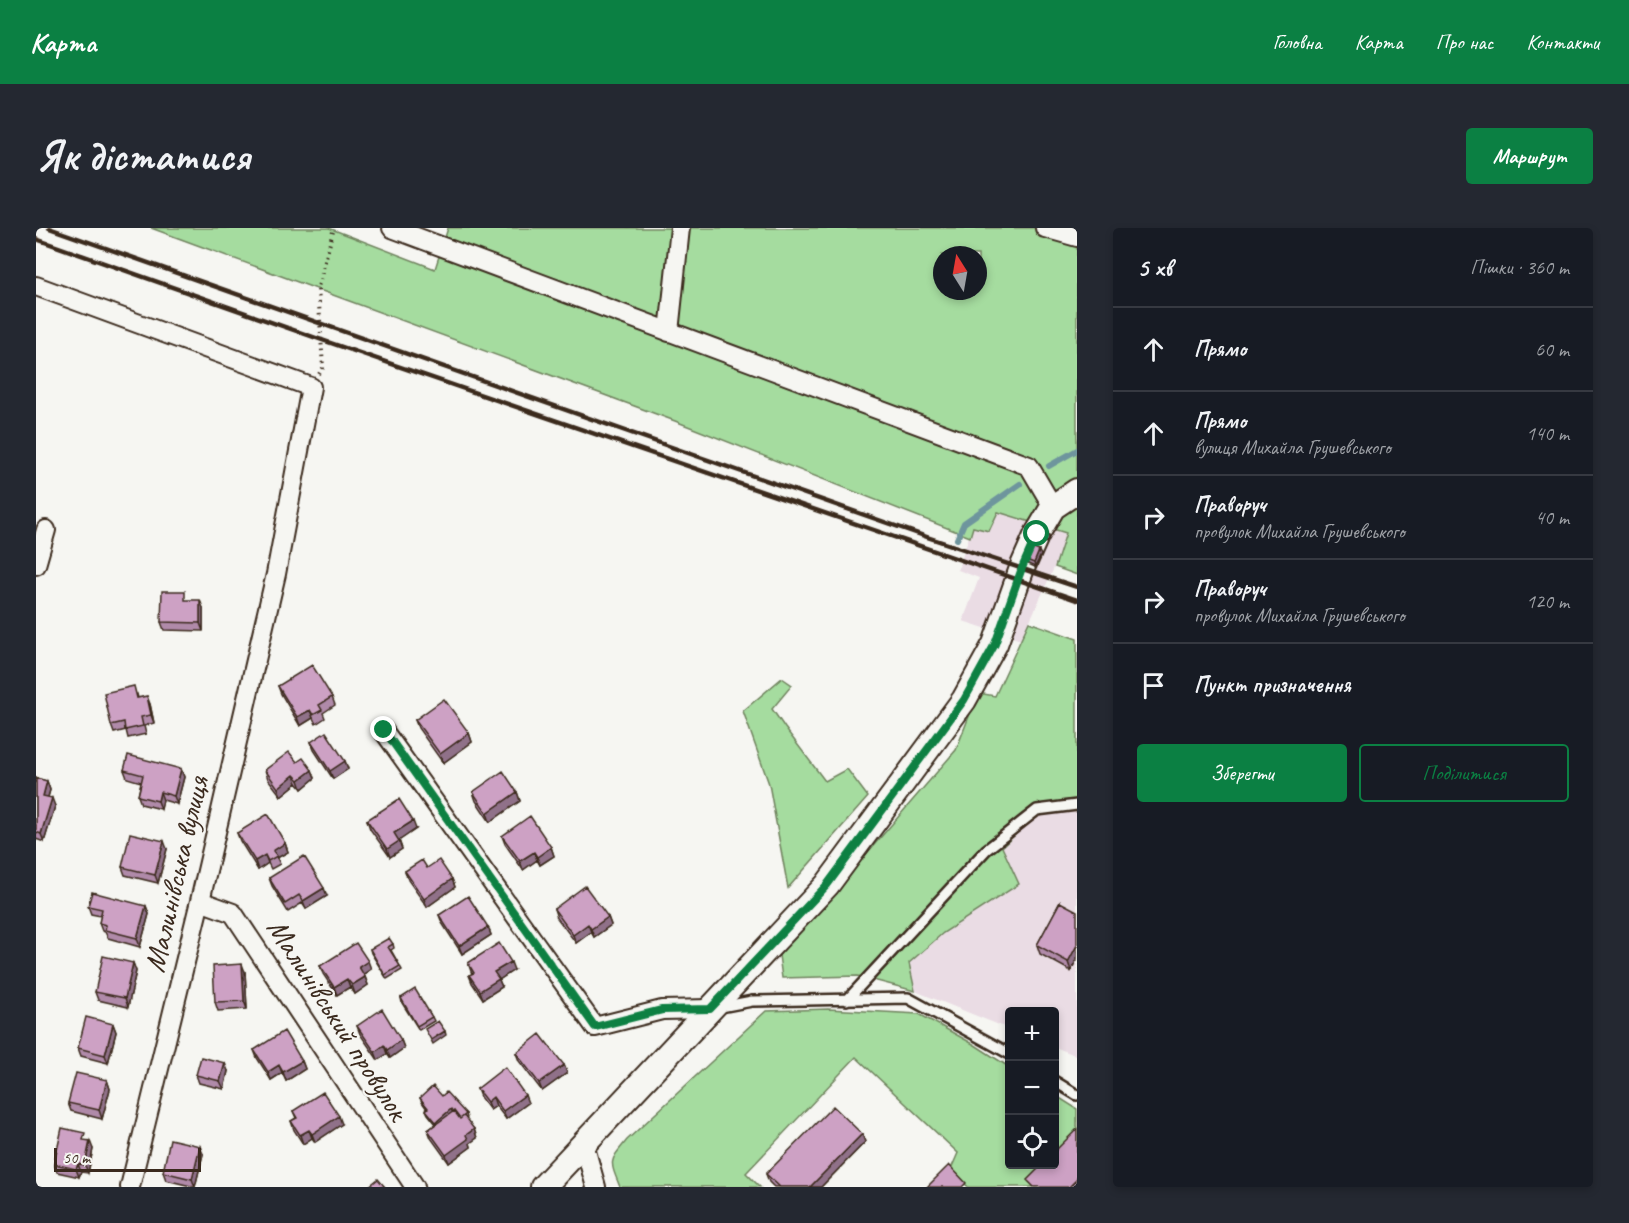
<!DOCTYPE html>
<html lang="uk">
<head>
<meta charset="utf-8">
<style>
  body { margin:0; font-family:Caveat,sans-serif; background:#242831; color:#f1f3f6 }
  .controls { position:absolute; right:18px; bottom:18px; display:grid; overflow:hidden; border-radius:6px; box-shadow:0 3px 9px #0003 }
  .controls button { width:54px; height:54px; display:grid; place-items:center; padding:0; border:0; border-bottom:2px solid #363941; background:#171b24; color:#f1f3f6; font:30px sans-serif }
  .compass { position:absolute; left:897px; top:18px; width:54px; height:54px; border-radius:50%; background:#171b24; box-shadow:0 3px 9px #0003; rotate:349deg }
  .scale { position:absolute; left:18px; bottom:15px; width:147px; box-sizing:border-box; padding-left:6px; border:3px solid #3b2a1e; border-top:0; font-size:16px; line-height:21px; white-space:nowrap; color:#3b2a1e; -webkit-text-stroke:4px #f6f6f2; paint-order:stroke }
  .stop { position:absolute; width:18px; height:18px; margin:-14px; border:4px solid #0b8043; border-radius:50%; background:#fff }
  .stop.end { background:#0b8043; border-color:#fff; box-shadow:0 2px 6px #0008 }
  .list { margin:0; padding:0; list-style:none }
  h2 { display:flex; justify-content:space-between; align-items:center; height:78px; margin:0; padding:0 24px; font-size:26px }
  h2 small { font-size:20px; font-weight:400; color:#9ea1a6 }
  .list li { display:grid; grid-template-columns:39px 1fr auto; gap:18px; align-items:center; box-sizing:border-box; height:84px; padding:0 24px; border-top:2px solid #363941 }
  .list b { display:block; font-size:22px; white-space:nowrap }
  .list p { margin:0; font-size:20px; white-space:nowrap; color:#9ea1a6 }
  .list em { font-size:20px; font-style:normal; color:#9ea1a6 }
  .actions { display:flex; gap:12px; padding:18px 24px }
  .actions a { flex:1; padding:14px 0; border:2px solid #0b8043; border-radius:6px; text-align:center; font-size:21px; color:#0b8043 }
  .actions .main { background:#0b8043; color:#fff }
  .icon { flex:none; width:33px; height:33px; fill:none; stroke:currentColor; stroke-width:2; stroke-linecap:round; stroke-linejoin:round }
  .map { position:relative; flex:none; width:1041px; height:959px; overflow:hidden; border-radius:6px }
  header { display:flex; align-items:center; gap:36px; box-sizing:border-box; height:84px; padding:0 30px; background:#0b8043; color:#fff }
  header strong { font-size:28px }
  nav { display:flex; gap:33px; margin-inline-start:auto; font-size:21px }
  .intro { display:flex; align-items:center; justify-content:space-between; box-sizing:border-box; height:144px; padding:0 36px }
  h1 { margin:0; font-size:42px }
  .button { padding:15px 27px; border-radius:6px; background:#0b8043; color:#fff; font-size:21px; font-weight:700 }
  main { display:flex; gap:36px; padding:0 36px }
  aside { flex:1; background:#171b24; border-radius:6px; box-shadow:0 3px 9px #0003 }
  .map>svg:first-child { display:block }
  .built { fill:#eadce4 }
  .green { fill:#a5dc9f; stroke:#70835e; stroke-width:1.5; fill-rule:evenodd }
  .lines { fill:none; stroke-linecap:round; stroke-linejoin:round }
  .stream { stroke:#6e959d; stroke-width:6 }
  .lane-casing { stroke:#3b2a1e; stroke-width:14 }
  .street-casing { stroke:#3b2a1e; stroke-width:22 }
  .secondary-casing { stroke:#3b2a1e; stroke-width:28 }
  .path { stroke:#3b2a1e; stroke-width:4; stroke-dasharray:1.5 4.5; stroke-linecap:butt }
  .lane { stroke:#f6f6f2; stroke-width:9 }
  .street { stroke:#f6f6f2; stroke-width:18 }
  .secondary { stroke:#f6f6f2; stroke-width:24 }
  .rail { stroke:#3b2a1e; stroke-width:4.5 }
  .wall { fill:#b08aa9; stroke:#3b2a1e; stroke-width:1.5 }
  .shaded-wall { fill:#907189; stroke:#3b2a1e; stroke-width:1.5 }
  .building { fill:#cda1c4; stroke:#3b2a1e; stroke-width:1.5 }
  .route { stroke:#0b8043; stroke-width:8 }
  .labels { text-anchor:middle; stroke-width:4.5; stroke-linejoin:round; paint-order:stroke }
  .street-label { font-size:30px; fill:#3b2a1e; stroke:#f6f6f2 }
</style>
</head>
<body>
<header>
<strong>Карта</strong>
<nav><a>Головна</a><a>Карта</a><a>Про нас</a><a>Контакти</a></nav>
</header>
<div class="intro"><h1>Як дістатися</h1><a class="button">Маршрут</a></div>
<main>
<div class="map">
<svg width="1041" height="959" viewBox="0 0 1041 959">
  <rect width="100%" height="100%" fill="#f6f6f2"/>
  <filter id="ink" filterUnits="userSpaceOnUse"><feTurbulence type="fractalNoise" baseFrequency=".0167" numOctaves="2"/><feDisplacementMap in="SourceGraphic" scale="12" xChannelSelector="R" yChannelSelector="G"/><feConvolveMatrix kernelMatrix="1 2 1 2 8 2 1 2 1" color-interpolation-filters="sRGB"/></filter>
  <g filter="url(#ink)">
    <!-- built -->
    <path class="built" d="M962,284L1030,306L1023,329L985,412L927,393L943,350L922,342L936,299Z
      M1041,576V828L1019,819L1018,784H974L973,801L879,763L872,736L907,705L983,656L966,619L994,593L1010,581Z"/>
    <!-- green -->
    <path class="green" d="M115,0H293L399,41L412,0H1041V347L1019,339L1030,305L962,284L953,303L937,299L934,309L639,193ZM906,27H942V63H906Z
      M993,394L1041,411V576L1010,581L994,593L966,619L983,656L907,705L873,735L879,763L822,748L746,750L743,727L920,522L942,465L959,468Z
      M746,450L756,457L736,481L749,500L789,553L811,541L832,569L752,660L733,556L707,483Z
      M792,781L883,786L939,817L973,839L974,936H1018L1019,867L1041,881V918L1001,959H932L915,941L922,925L820,829L710,945L724,959H584C573,932 573,934 591,912L730,783Z"/>
    <g class="lines">
      <!-- stream -->
      <path class="stream" d="M1013,238L1041,222
        M921,311L928,295L984,256"/>
      <!-- lane casing -->
      <g class="lane-casing">
        <path id="lane" d="M811,772L950,622L1001,582L1041,577
          M685,779L716,773L872,770L974,826
          M1018,853L1041,867"/>
      </g>
      <!-- street casing -->
      <g class="street-casing">
        <path id="street" d="M356,0L993,238L1017,279
          M1009,0L1041,9
          M0,58L275,159L240,346L164,673L94,959
          M633,104L644,0
          M0,337L10,302
          M347,502L559,799L626,782L674,781
          M164,673L197,685L379,959
          M548,916L560,959"/>
      </g>
      <!-- secondary casing -->
      <g class="secondary-casing">
        <path id="secondary" d="M507,959L791,657L928,472L959,416L986,340L1001,306L1017,279L1041,263"/>
      </g>
      <!-- path -->
      <path class="path" d="M283,146L287,140L282,59L298,0"/>
      <!-- lane -->
      <use href="#lane" class="lane"/>
      <!-- street -->
      <use href="#street" class="street"/>
      <!-- secondary -->
      <use href="#secondary" class="secondary"/>
      <!-- rail -->
      <path class="rail" d="M13,0L891,309L1041,359
        M0,11L286,112L1041,372"/>
    </g>
    <!-- wall -->
    <path class="wall" d="M1012,305L1013,310L1011,315L1002,312L1001,308Z
      M1005,327L999,339L990,335L988,331Z
      M167,380V403L128,402L125,394Z
      M242,458L296,469L299,477L287,485L289,490L280,496L277,490L264,498L245,466Z
      M101,466L102,470L114,476L118,495L108,498L110,506L92,510L90,502L78,505L75,497Z
      M379,492L433,505L436,514L407,535L382,500Z
      M275,514L309,533L312,541L297,551L278,522Z
      M261,534L276,542L279,550L266,561L261,555L245,568L232,551L229,542Z
      M145,541L148,549L141,576L127,572L125,581L105,576L102,568L105,554L91,550L88,542Z
      M0,550L11,553L14,562L12,569L19,578L8,614L0,611Z
      M437,564H481L484,573L454,594L440,573Z
      M331,592L380,601L363,612L366,621L354,629L334,601Z
      M201,605L249,615L252,624L241,630L244,636L235,641L232,635L222,642L204,613Z
      M466,608L515,619L518,628L504,637L501,632L487,642L469,616Z
      M131,621L122,655L89,647L86,639Z
      M391,640L416,651L419,659L391,679L372,652L369,643Z
      M233,650L291,668L270,681L266,675L252,684L236,658Z
      M1024,674L1035,743L1004,726L1001,717Z
      M52,678H110L113,686L104,719L72,710L69,704L66,703L63,695L65,688L55,686Z
      M518,681L572,689L575,697L558,709L555,704L540,715L521,690Z
      M403,687L452,699L455,707L426,726L406,695Z
      M357,716L358,720L355,722L366,742L351,751L335,725L334,721Z
      M97,735L100,743L92,779L62,772L59,764Z
      M432,735L478,742L463,752L466,759L447,771L436,755L433,747L436,746Z
      M284,738L335,741L328,746L332,757L319,766L314,759L301,767L287,746Z
      M209,744L211,781L182,783L179,774Z
      M365,770L396,789L398,793L383,802L366,775Z
      M77,796L80,804L72,835L45,828L42,820Z
      M321,798L365,812L368,820L354,830L351,826L342,832L324,806Z
      M218,822L266,833L269,841L250,853L246,845L235,852L221,830Z
      M480,825L528,837L531,845L506,863L483,833Z
      M192,843L188,861L163,855L160,847Z
      M71,852L74,861L66,891L35,883L32,875Z
      M441,861L492,875L470,891L460,878L454,882L444,869Z
      M406,868L430,886L431,890L430,891L438,901L441,910L434,915L435,919L413,935L395,910L392,902L400,896L392,886L390,882L391,881L386,874L384,870Z
      M257,883L306,896L279,914L276,910L267,916L258,902L255,893L260,890Z
      M826,906L829,914L785,959H738L733,954L730,946Z
      M51,913L57,921L52,945L45,944L43,949L21,944L18,936Z
      M167,926L159,959L130,952L127,944Z"/>
    <!-- shaded-wall -->
    <path class="shaded-wall" d="M1012,305L1013,310L1011,315L1009,311Z
      M1003,323L1005,327L999,339L998,335Z
      M164,372L167,380V403L164,395Z
      M111,468L114,476L118,495L115,487Z
      M274,482L277,490L264,498L261,489Z
      M433,505L436,514L407,535L404,526Z
      M309,533L312,541L297,551L294,543Z
      M145,541L148,549L141,576L138,568Z
      M276,542L279,550L266,561L263,552Z
      M258,547L261,555L245,568L242,560Z
      M11,553L14,562L10,576L7,568Z
      M124,564L127,572L125,581L122,573Z
      M481,564L484,573L454,594L451,585Z
      M16,570L19,578L8,614L5,606Z
      M377,593L380,601L361,614L358,605Z
      M128,613L131,621L122,655L119,647Z
      M363,613L366,621L354,629L351,621Z
      M249,615L252,624L241,630L237,623Z
      M515,619L518,628L504,637L501,629Z
      M498,624L501,632L487,642L484,633Z
      M229,627L232,635L222,642L219,633Z
      M416,651L419,659L391,679L388,671Z
      M288,660L291,668L270,681L267,673Z
      M110,678L113,686L104,719L101,710Z
      M572,689L575,697L558,709L555,701Z
      M552,696L555,704L540,715L537,707Z
      M452,699L455,707L426,726L423,718Z
      M1041,717V731L1035,743L1032,734Z
      M332,733L335,741L326,747L323,739Z
      M475,734L478,742L463,752L466,759L447,771L444,763L458,744Z
      M97,735L100,743L92,779L89,770Z
      M206,736L209,744L211,781L208,773Z
      M329,749L332,757L319,766L316,757Z
      M311,751L314,759L301,767L298,759Z
      M77,796L80,804L72,835L69,827Z
      M409,803L410,807L397,816L395,812Z
      M365,812L368,820L354,830L351,822Z
      M348,817L351,826L342,832L339,824Z
      M266,833L269,841L250,853L247,844Z
      M189,835L192,843L188,861L184,853Z
      M243,837L246,845L235,852L232,844Z
      M528,837L531,845L506,863L503,855Z
      M71,852L74,861L66,891L63,882Z
      M489,867L492,875L470,891L467,883Z
      M457,869L460,878L454,882L451,874Z
      M415,881L417,885L402,898L400,894Z
      M303,888L306,896L279,914L276,906Z
      M438,901L441,910L434,915L435,919L413,935L410,927L430,907Z
      M273,902L276,910L267,916L264,907Z
      M826,906L829,914L785,959H774Z
      M54,913L57,921L52,945L49,937Z
      M164,918L167,926L159,959L156,951Z
      M42,936L45,944L43,949L40,941Z
      M1041,951V959H1033Z"/>
    <!-- building -->
    <path class="building" d="M1003,302L1012,305L1009,311L1001,308Z
      M993,319L1003,323L998,335L988,331Z
      M126,363H149V372H164V395L125,394Z
      M276,437L296,469L283,477L286,482L277,487L274,482L261,489L242,458Z
      M98,458L101,470L111,468L115,487L105,489L107,498L89,502L88,494L75,497L68,465Z
      M408,471L433,505L404,526L379,492Z
      M290,504L309,533L294,543L275,514Z
      M253,524L261,534L267,530L276,542L263,552L258,547L242,560L229,542Z
      M92,527L145,541L138,568L124,564L122,573L102,568L107,547L88,542Z
      M467,543L481,564L451,585L437,564Z
      M0,550L11,553L7,568L16,570L5,606L0,604Z
      M363,571L377,593L358,605L363,613L351,621L331,592Z
      M232,586L249,615L237,623L241,628L232,633L229,627L219,633L201,605Z
      M494,588L515,619L501,629L498,624L484,633L466,608Z
      M94,605L128,613L119,647L86,639Z
      M268,628L288,660L267,673L263,667L249,676L233,650Z
      M386,632L391,640L403,632L416,651L388,671L369,643Z
      M549,658L572,689L555,701L552,696L537,707L518,681Z
      M56,664L110,678L101,710L69,702L70,697L63,695L66,681L52,678Z
      M432,668L452,699L423,718L403,687Z
      M1024,674L1041,683V717L1032,734L1001,717Z
      M353,710L357,716L352,719L364,738L349,747L334,721Z
      M320,715L332,733L323,739L329,749L316,757L311,751L298,759L284,738Z
      M463,715L475,734L458,744L463,751L444,763L433,747L438,745L432,735Z
      M67,728L97,735L89,770L59,764Z
      M206,736L208,773L179,774L177,738Z
      M379,761L396,789L381,798L365,770Z
      M346,781L365,812L351,822L348,817L339,824L321,798Z
      M50,789L77,796L69,827L42,820Z
      M402,793L409,803L395,812L389,801Z
      M248,803L266,833L247,844L243,837L232,844L218,822Z
      M504,806L528,837L503,855L480,825Z
      M165,829L189,835L184,853L160,847Z
      M469,839L489,867L467,883L457,869L451,874L441,861Z
      M40,845L71,852L63,882L32,875Z
      M397,858L406,868L410,864L430,886L424,891L418,883L417,884L415,881L400,894L390,882L392,880L384,870Z
      M287,864L303,888L276,906L273,902L264,907L255,893L261,890L257,883Z
      M797,878L826,906L774,959H744L730,946Z
      M418,883L424,891L428,888L438,901L430,907L432,911L410,927L392,902Z
      M26,900L49,905L47,912L54,913L49,937L42,936L40,941L18,936Z
      M1041,901V951L1033,959H998L991,952L1007,936H1018V924Z
      M134,911L164,918L156,951L127,944Z
      M913,937L930,955L926,959H891Z
      M342,951L349,959H332Z"/>
  </g>
  <g class="lines" filter="url(#ink)">
    <!-- route -->
    <path class="route" d="M348,502L559,799L626,782L674,781L791,657L928,472L959,416L986,340L1001,306"/>
  </g>
  <g class="labels">
    <!-- street labels -->
    <g class="street-label">
      <text transform="translate(140 646) rotate(-77)" y="10">Малинівська вулиця</text>
      <text transform="translate(302 791) rotate(57)" y="10">Малинівський провулок</text>
    </g>
  </g>
</svg>
<div class="controls">
<button>+</button>
<button>−</button>
<button><svg class="icon" aria-label="locate" viewBox="0 0 24 24"><circle cx="12" cy="12" r="6"/><path d="M12 2v4M12 18v4M2 12h4M18 12h4"/></svg></button>
</div>
<svg class="compass" viewBox="-18 -18 36 36"><path d="M0-13l5 13h-10z" fill="#e53935"/><path d="M0 13l5-13h-10z" fill="#9ea1a6"/></svg>
<div class="scale">50 m</div>
<div class="stop" style="left:1001px;top:306px"></div>
<div class="stop end" style="left:348px;top:502px"></div>
</div>
<aside>
<h2>5 хв<small>Пішки · 360 m</small></h2>
<ul class="list">
<li><svg class="icon" aria-label="ahead" viewBox="0 0 24 24"><path d="M12 20V5M6 11l6-6 6 6"/></svg><div><b>Прямо</b></div><em>60 m</em></li>
<li><svg class="icon" aria-label="ahead" viewBox="0 0 24 24"><path d="M12 20V5M6 11l6-6 6 6"/></svg><div><b>Прямо</b><p>вулиця Михайла Грушевського</p></div><em>140 m</em></li>
<li><svg class="icon" aria-label="right" viewBox="0 0 24 24"><path d="M7 20v-9h11M14 6l5 5-5 5"/></svg><div><b>Праворуч</b><p>провулок Михайла Грушевського</p></div><em>40 m</em></li>
<li><svg class="icon" aria-label="right" viewBox="0 0 24 24"><path d="M7 20v-9h11M14 6l5 5-5 5"/></svg><div><b>Праворуч</b><p>провулок Михайла Грушевського</p></div><em>120 m</em></li>
<li><svg class="icon" aria-label="arrive" viewBox="0 0 24 24"><path d="M6 21V4h12l-3 4 3 4H6"/></svg><div><b>Пункт призначення</b></div></li>
</ul>
<div class="actions"><a class="main">Зберегти</a><a>Поділитися</a></div>
</aside>
</main>
</body>
</html>
